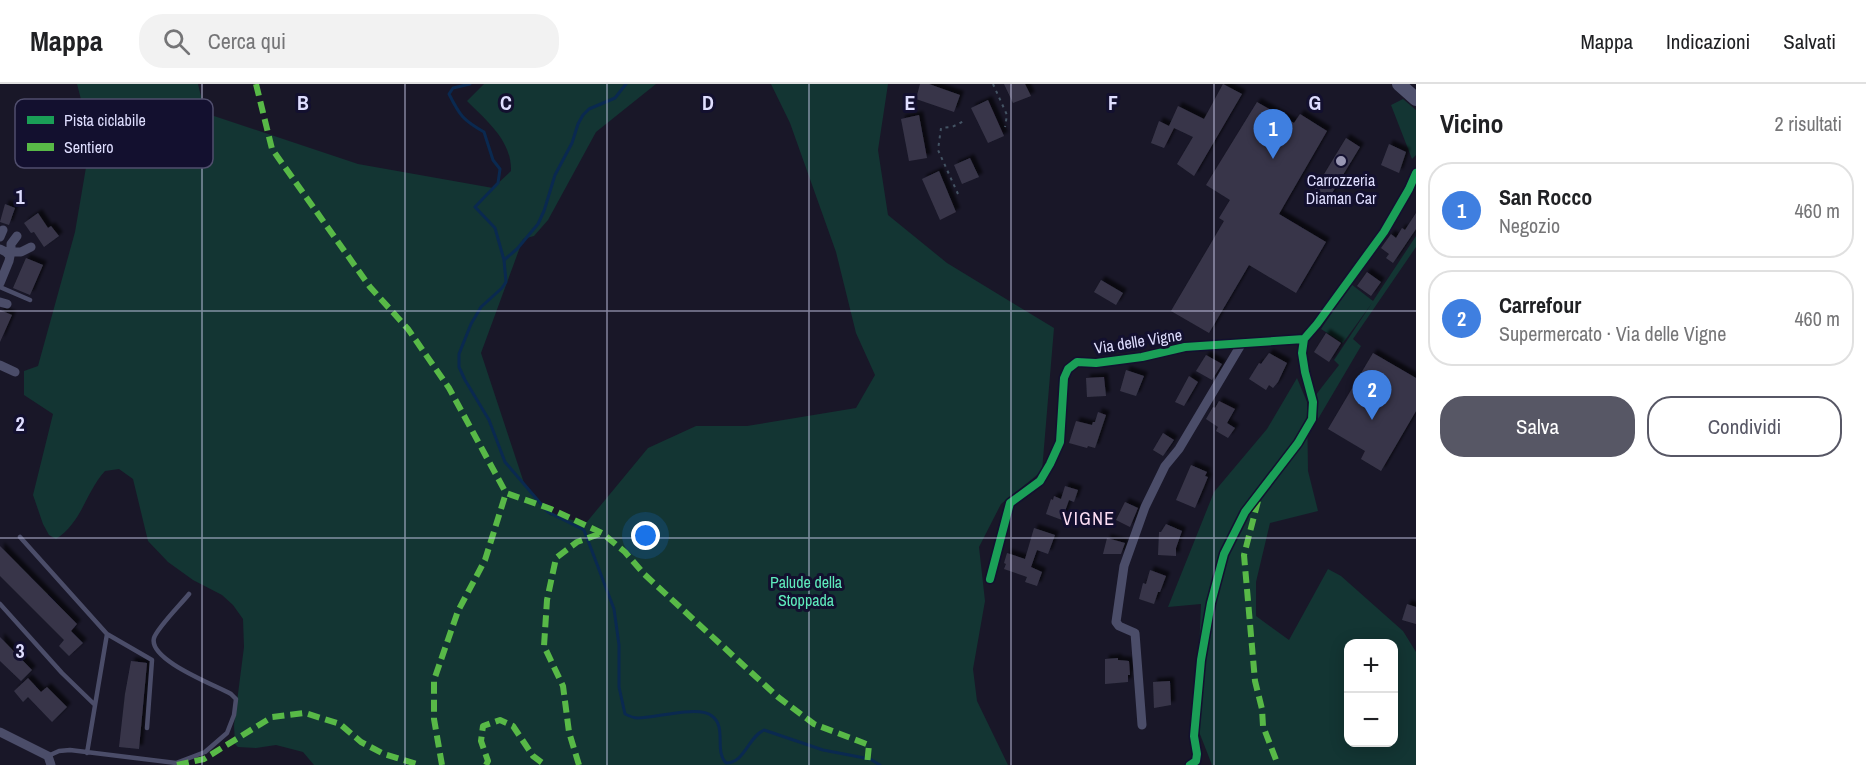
<!DOCTYPE html>
<html lang="it">
<head>
<meta charset="utf-8">
<style>
  body { margin:0; font-family:"Archivo Narrow",sans-serif; background:#f2f2f2; color:#202124 }
  .controls { position:absolute; right:18px; bottom:18px; display:grid; overflow:hidden; border-radius:12px; box-shadow:0 3px 15px #0003 }
  .controls button { width:54px; height:54px; display:grid; place-items:center; padding:0; border:0; border-bottom:2px solid #e0e0e0; background:#fff; color:#202124; font:30px sans-serif }
  .you { position:absolute; left:646px; top:452px; width:21px; height:21px; margin:-15px; border:4px solid #fff; border-radius:50%; background:#1a73e8; box-shadow:0 0 0 9px #1a73e833 }
  .badge { display:grid; place-items:center; width:39px; height:39px; border-radius:50%; background:#575765; color:#fff; font-size:20px; font-weight:700 }
  .pin { position:absolute; translate:-50% -50px; filter:drop-shadow(0 2px 3px #0008) }
  .pin::after { content:''; position:absolute; top:32px; width:21px; height:18px; background:inherit; clip-path:polygon(0 0,100% 0,50% 100%) }
  .list { margin:0; padding:0; list-style:none }
  h2 { display:flex; justify-content:space-between; align-items:center; height:78px; margin:0; padding:0 24px; font-size:26px }
  h2 small { font-size:20px; font-weight:400; color:#757577 }
  .list li { display:grid; grid-template-columns:39px 1fr auto; gap:18px; align-items:center; box-sizing:border-box; height:96px; margin:0 12px 12px; padding:0 12px; border:2px solid #e0e0e0; border-radius:24px }
  .list b { display:block; font-size:22px; white-space:nowrap }
  .list p { margin:0; font-size:20px; white-space:nowrap; color:#757577 }
  .list em { font-size:20px; font-style:normal; color:#757577 }
  .actions { display:flex; gap:12px; padding:18px 24px }
  .actions a { flex:1; padding:14px 0; border:2px solid #575765; border-radius:24px; text-align:center; font-size:21px; color:#575765 }
  .actions .main { background:#575765; color:#fff }
  .icon { flex:none; width:33px; height:33px; fill:none; stroke:currentColor; stroke-width:2; stroke-linecap:round; stroke-linejoin:round }
  .map { position:relative; flex:none; width:1416px; height:681px; overflow:hidden }
  header { display:flex; align-items:center; gap:36px; box-sizing:border-box; height:84px; padding:0 30px; background:#fff; border-bottom:2px solid #e0e0e0 }
  header strong { font-size:28px }
  nav { display:flex; gap:33px; margin-inline-start:auto; font-size:21px }
  .search { width:420px; height:54px; background:#f2f2f2; display:flex; align-items:center; gap:15px; box-sizing:border-box; padding:0 21px; border-radius:24px; color:#757577; font-size:22px }
  main { display:flex }
  aside { flex:1; background:#fff }
  .map>svg:first-child { display:block }
  .green { fill:#133533; fill-rule:evenodd }
  .lines { fill:none; stroke-linecap:round; stroke-linejoin:round }
  .stream { stroke:#0a2950; stroke-width:3 }
  .building { fill:#383649; filter:url(#shadow) }
  .path { stroke:#445464; stroke-width:2; stroke-dasharray:3 4.5; stroke-linecap:butt }
  .lane { stroke:#4b4d69; stroke-width:4.5 }
  .street { stroke:#4b4d69; stroke-width:9 }
  .secondary { stroke:#50526e; stroke-width:14 }
  .quiet { stroke:#58b947; stroke-width:6; stroke-dasharray:12 6; stroke-linecap:butt }
  .cycleway-casing { stroke:#13102f; stroke-width:11 }
  .cycleway { stroke:#1a9f57; stroke-width:8 }
  .grid { fill:none; stroke:#dfdeff; stroke-width:1.5; stroke-opacity:0.55 }
  .poi-dot { fill:#9a98b4; stroke:#13102f; stroke-width:2 }
  .labels { text-anchor:middle; stroke-width:6; stroke-linejoin:round; paint-order:stroke }
  .poi-label { font-size:16px; fill:#dfdeff; stroke:#13102f }
  .street-label { font-size:16px; fill:#dfdeff; stroke:#13102f }
  .park-label { font-size:16px; fill:#5eeabc; stroke:#13102f }
  .neighbourhood-label { font-size:18px; letter-spacing:1.5px; fill:#ffe0f6; stroke:#13102f }
  .key { fill:#13102f; stroke:#504e6d; stroke-width:1.5 }
  .key-label { font-size:16px; fill:#dfdeff }
  .grid-label { font-size:20px; text-anchor:middle; font-weight:bold; fill:#dfdeff; stroke:#13102f; stroke-width:6; stroke-linejoin:round; paint-order:stroke }
</style>
</head>
<body>
<header>
<strong>Mappa</strong>
<div class="search"><svg class="icon" aria-label="search" viewBox="0 0 24 24"><circle cx="10" cy="10" r="6"/><path d="M15 15l6 6"/></svg>Cerca qui</div>
<nav><a>Mappa</a><a>Indicazioni</a><a>Salvati</a></nav>
</header>
<main>
<div class="map">
<svg width="1416" height="681" viewBox="0 0 1416 681">
  <defs>
    <filter id="shadow"><feDropShadow dx="4" dy="-4" stdDeviation="1.5" flood-color="#0009"/></filter>
  </defs>
  <rect width="100%" height="100%" fill="#191728"/>
  <!-- green -->
  <path class="green" d="M77,0H198L205,29L358,80L493,104L511,87C512,57 487,37 467,17L484,0H656L596,48L548,136L534,152L523,155L481,269L524,399L550,431L586,439L648,364L696,342H747L856,324L875,291L856,249L836,168L790,39L771,0H888L878,66L888,131L947,179L1054,244L1042,387L1001,420L979,463L985,517L973,585L977,617L1008,681H314L303,668L276,661L256,664L238,663L235,660L234,641L244,563L243,535L233,521L222,511L193,496L168,478L148,457L133,395L119,385L105,387C85,409 83,437 56,455L49,451L43,440L33,411L53,330L24,311V287L38,282L75,148L91,54Z
    M1403,15L1416,26V71L1412,75L1391,21Z
    M1416,152V163L1353,255L1361,262L1318,335L1315,312L1339,281L1334,276L1372,219L1343,259L1321,245L1351,200L1373,217Z
    M1297,294L1307,318L1308,387L1318,427L1270,439L1256,498V532L1289,556L1328,485L1341,492L1403,547L1416,568V681H1212L1196,640L1201,520L1168,523L1214,408L1267,345ZM1348,560H1394V658H1348Z"/>
  <g class="lines">
    <!-- stream -->
    <path class="stream" d="M470,0L453,4L449,10C460,32 463,36 484,48L493,76L500,85L498,99L475,123L495,144L504,176L506,198L502,204L481,223L471,240L459,270V283L465,296L489,336L505,378L548,428L584,446L614,525L619,561V603L625,630C629,632 634,634 638,634C655,634 699,621 712,632C727,643 714,667 726,679C745,679 748,653 764,646L823,666L870,675L880,681
      M504,176L517,165L538,140L544,127L555,91L572,59L578,40L583,31L589,25L615,14L626,0"/>
  </g>
  <!-- building -->
  <path class="building" d="M920,0H929L960,11L954,28L916,15Z
    M1004,0H1025L1031,12L1013,19Z
    M1223,0L1242,10L1194,92L1177,80L1193,53L1174,44L1164,64L1151,59L1159,37L1169,42L1178,22L1204,35Z
    M988,16L1004,52L988,59L971,24Z
    M1257,18L1294,39L1300,30L1327,47L1279,130L1326,158L1296,209L1249,181L1209,249L1171,227L1224,137L1219,134L1230,116L1206,101Z
    M919,31L927,74L909,77L901,35Z
    M1346,54L1360,63L1326,119L1312,110Z
    M1389,60L1406,68L1399,89L1381,81Z
    M970,74L979,93L962,100L954,81Z
    M939,87L956,128L940,136L922,95Z
    M5,120L15,124L9,141L0,138Z
    M38,129L48,144L51,142L59,152L44,163L34,148L31,149L24,139Z
    M1416,129V145L1393,179L1386,174L1389,170L1381,164L1391,150L1396,154L1402,144L1405,146Z
    M26,174L43,181L30,211L13,204Z
    M1367,188L1381,198L1371,212L1357,202Z
    M1101,196L1123,209L1116,221L1094,208Z
    M0,226L12,231L0,258Z
    M1326,249L1341,259L1329,278L1314,268Z
    M1269,269L1287,279L1278,298L1273,304L1269,301L1266,306L1249,295L1259,279L1261,280Z
    M1373,269L1416,294V327L1381,387L1361,375L1365,367L1328,345Z
    M1206,271L1222,280L1212,296L1196,287Z
    M1126,286L1144,292L1136,312L1120,307Z
    M1189,292L1198,298L1184,322L1175,318Z
    M1104,293L1106,312L1087,313L1086,294Z
    M1219,317L1235,325L1227,339L1235,344L1228,354L1216,347L1218,343L1206,335L1213,323L1215,324Z
    M1098,328L1106,331L1095,364L1088,362L1087,364L1069,359L1076,337L1092,341L1093,338H1095Z
    M1163,349L1174,356L1163,372L1153,366Z
    M1191,381L1207,388L1205,392L1208,393L1195,424L1176,416Z
    M1065,402L1078,406L1074,418L1069,416L1062,436L1046,430L1051,415L1053,416L1054,412L1061,415Z
    M1125,418L1138,424L1130,443L1116,436Z
    M1166,440L1182,447L1176,464V472L1158,471L1159,448H1161Z
    M1034,444L1055,451L1048,470L1037,466L1031,483L1042,488L1037,502L1025,498L1027,493L1004,485L1006,480L1004,479L1007,469L1025,475Z
    M1107,454L1125,459L1121,470H1103Z
    M0,462L77,540L71,547L83,559L69,572L59,562L64,556L0,492Z
    M1150,486L1166,492L1160,508H1158L1154,520L1139,515L1143,499L1146,500Z
    M1407,520L1416,523V540L1402,536Z
    M0,553L32,586L21,597L0,577Z
    M1118,574V576L1129,577L1130,591H1128V598L1105,600V575Z
    M131,577L147,579L139,665L119,663L125,610Z
    M28,594L41,608L47,603L67,623L52,638L28,613L23,618L14,607Z
    M1170,597L1171,621L1154,624L1153,598Z"/>
  <g class="lines">
    <!-- path -->
    <path class="path" d="M993,0L1007,31L1005,43
      M958,110L938,66L941,44L952,43L964,37"/>
    <!-- lane -->
    <path class="lane" d="M0,203L30,216
      M20,453L107,550L87,669
      M0,520L62,589L95,621
      M107,550L152,576L147,644
      M48,672L59,667L70,666L176,679L205,668L227,649L234,631L236,615L231,610C215,601 148,576 154,554C157,544 182,519 189,510"/>
    <!-- street -->
    <path class="street" d="M0,153L3,146
      M0,165L6,168L10,172L9,177L0,199
      M11,168V160L17,152
      M8,170L11,168H21L31,163
      M0,218L7,220
      M0,281L15,288
      M990,495L1010,419L1040,397L1050,380L1060,358L1064,294L1068,285L1077,278L1096,279L1142,273L1185,263L1304,255
      M1142,641L1135,549L1119,542L1116,538L1124,482L1145,423L1165,382L1179,365L1242,259
      M0,648L48,672L51,681
      M1190,681L1196,677L1197,670L1194,652L1201,576L1211,519L1224,470L1245,428L1298,359L1312,335L1313,318L1305,288L1302,269L1304,255L1317,240L1384,148L1409,105L1416,89"/>
    <!-- secondary -->
    <path class="secondary" d="M1399,0L1416,15"/>
    <!-- quiet -->
    <path class="quiet" d="M256,0L272,65L370,203L408,245L449,304L506,409L551,425L602,449L625,468L644,490L778,613L814,640L869,661L867,681
      M1258,417L1244,471L1255,597L1262,625L1263,642L1278,681
      M177,681L204,675L272,633L305,629L340,640L361,658L384,670L420,681
      M442,681L434,635V596L458,527L485,476L506,409
      M486,681L488,677L481,657L483,642L500,636L513,642L533,672L545,681
      M579,681L569,648L563,602L544,562L547,516L556,474L577,458L602,449"/>
    <!-- cycleway casing -->
    <g class="cycleway-casing">
      <path id="cycleway" d="M990,495L1010,419L1040,397L1050,380L1060,358L1064,294L1068,285L1077,278L1096,279L1142,273L1185,263L1304,255
        M1190,681L1196,677L1197,670L1194,652L1201,576L1211,519L1224,470L1245,428L1298,359L1312,335L1313,318L1305,288L1302,269L1304,255L1317,240L1384,148L1409,105L1416,89"/>
    </g>
    <!-- cycleway -->
    <use href="#cycleway" class="cycleway"/>
  </g>
  <!-- grid -->
  <path class="grid" d="M202,0V681M405,0V681M607,0V681M809,0V681M1011,0V681M1214,0V681M0,227H1416M0,454H1416"/>
  <!-- markers -->
  <circle class="poi-dot" cx="1341" cy="77" r="6"/>
  <g class="labels">
    <!-- poi labels -->
    <g class="poi-label">
      <text x="1341" y="102">Carrozzeria<tspan x="1341" dy="18">Diaman Car</tspan></text>
    </g>
    <!-- street labels -->
    <g class="street-label">
      <text transform="translate(1138 257) rotate(-9)" y="6">Via delle Vigne</text>
    </g>
    <!-- park labels -->
    <g class="park-label">
      <text x="806" y="504">Palude della<tspan x="806" dy="18">Stoppada</tspan></text>
    </g>
    <!-- neighbourhood labels -->
    <g class="neighbourhood-label">
      <text x="1089" y="441">VIGNE</text>
    </g>
  </g>
  <!-- legend -->
  <rect x="15" y="15" width="198" height="69" rx="9" class="key"/>
  <rect x="27" y="32" width="27" height="8" fill="#1a9f57"/>
  <rect x="27" y="59" width="27" height="8" fill="#58b947"/>
  <g class="key-label">
    <text x="64" y="42">Pista ciclabile</text>
    <text x="64" y="69">Sentiero</text>
  </g>
  <g class="grid-label">
    <text x="303" y="26">B</text>
    <text x="506" y="26">C</text>
    <text x="708" y="26">D</text>
    <text x="910" y="26">E</text>
    <text x="1113" y="26">F</text>
    <text x="1315" y="26">G</text>
    <text x="20" y="120">1</text>
    <text x="20" y="347">2</text>
    <text x="20" y="574">3</text>
  </g>
</svg>
<div class="controls">
<button>+</button>
<button>−</button>
</div>
<div class="you"></div>
<div class="pin badge" style="left:1273px;top:75px;background:#3f7fe0">1</div>
<div class="pin badge" style="left:1372px;top:336px;background:#3f7fe0">2</div>
</div>
<aside>
<h2>Vicino<small>2 risultati</small></h2>
<ul class="list">
<li><span class="badge" style="background:#3f7fe0">1</span><div><b>San Rocco</b><p>Negozio</p></div><em>460 m</em></li>
<li><span class="badge" style="background:#3f7fe0">2</span><div><b>Carrefour</b><p>Supermercato · Via delle Vigne</p></div><em>460 m</em></li>
</ul>
<div class="actions"><a class="main">Salva</a><a>Condividi</a></div>
</aside>
</main>
</body>
</html>
